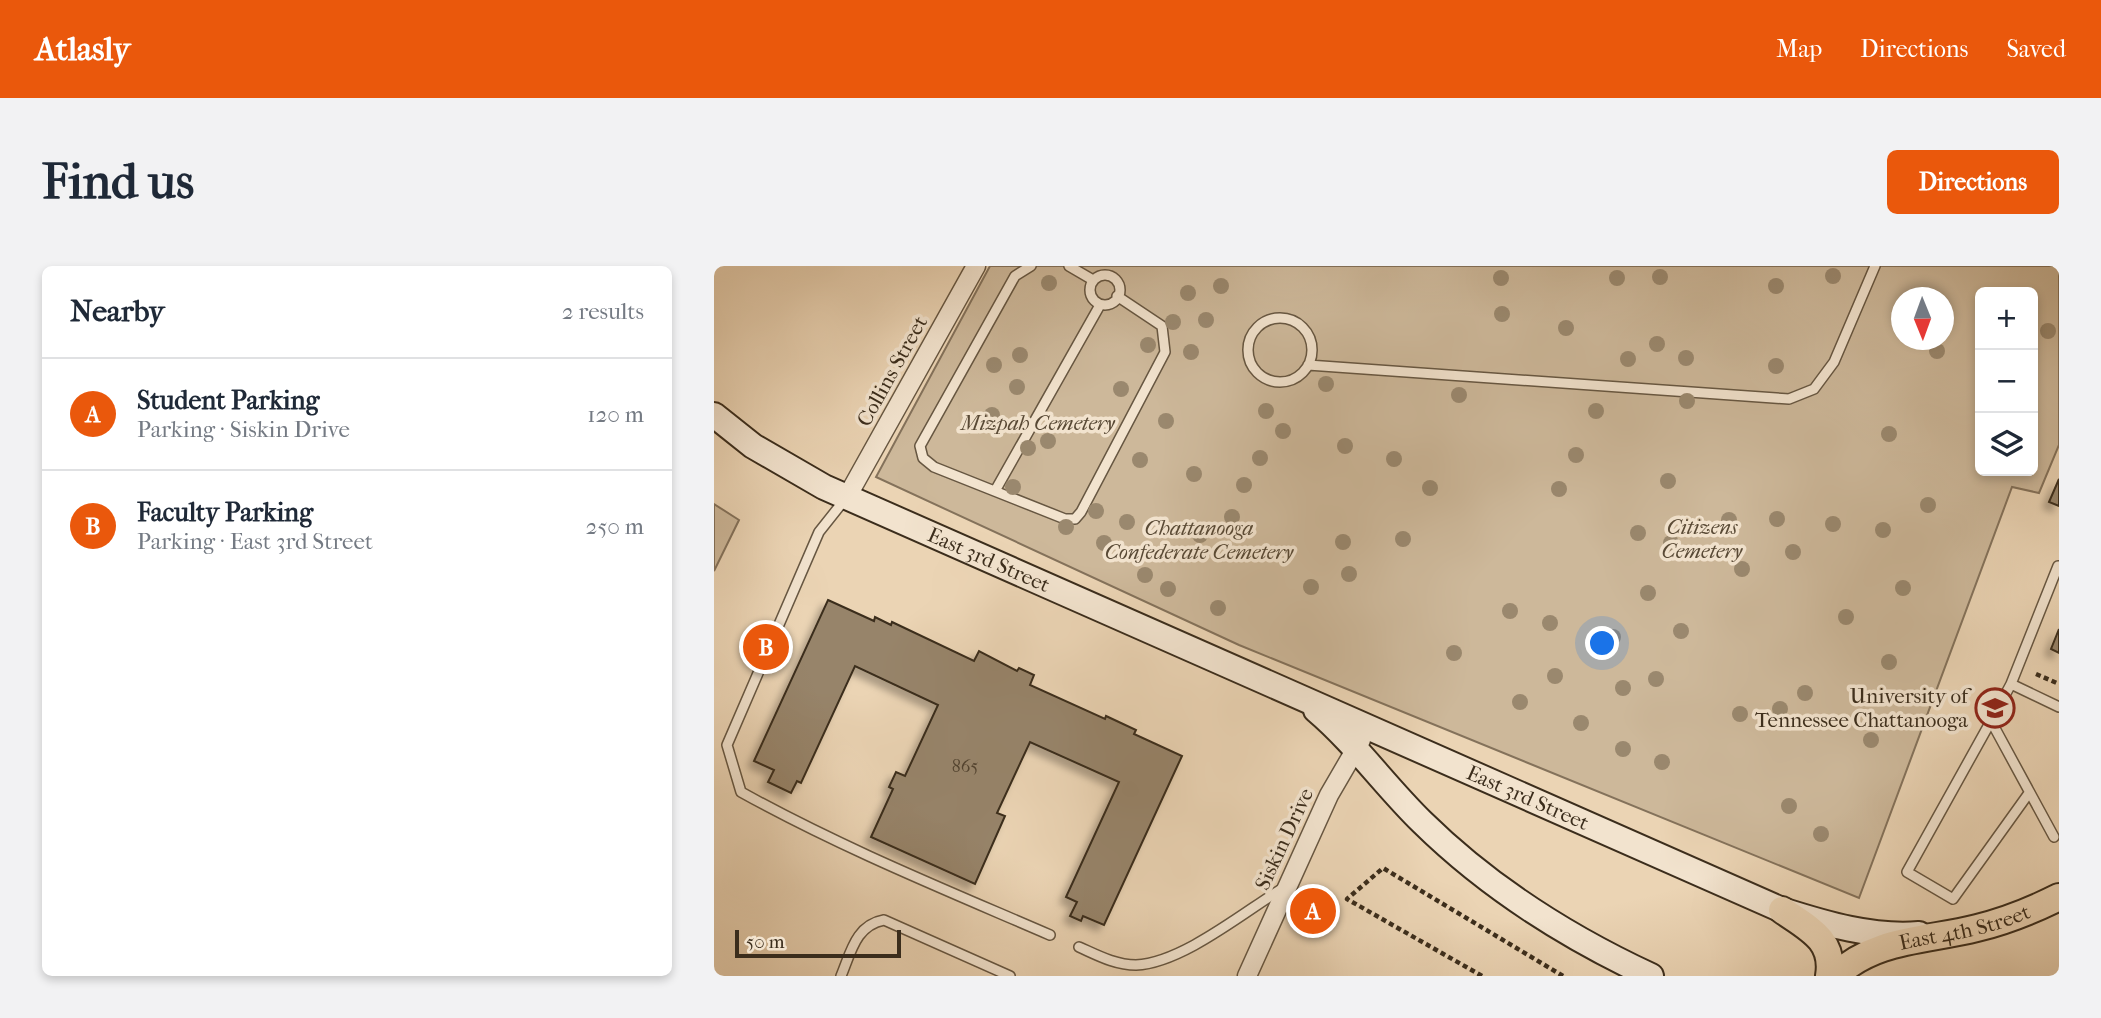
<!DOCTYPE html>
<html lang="en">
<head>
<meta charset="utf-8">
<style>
  body { margin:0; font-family:"IM FELL French Canon",serif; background:#f2f2f3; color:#1f2937 }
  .controls { position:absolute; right:21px; top:21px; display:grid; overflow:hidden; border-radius:10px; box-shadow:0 4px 10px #0003 }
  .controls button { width:63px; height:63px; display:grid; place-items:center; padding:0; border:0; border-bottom:2px solid #e0e1e3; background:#fff; color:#1f2937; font:35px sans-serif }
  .compass { position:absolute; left:1177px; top:21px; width:63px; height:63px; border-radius:50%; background:#fff; box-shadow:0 4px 10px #0003; rotate:179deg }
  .scale { position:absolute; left:21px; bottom:18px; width:166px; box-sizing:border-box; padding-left:7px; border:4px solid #3b2d1c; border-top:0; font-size:19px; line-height:24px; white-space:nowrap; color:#3b2d1c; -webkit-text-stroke:5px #f2e3ce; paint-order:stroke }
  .you { position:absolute; left:889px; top:378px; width:24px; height:24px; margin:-18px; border:5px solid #fff; border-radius:50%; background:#1a73e8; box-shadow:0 0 0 10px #1a73e833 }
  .badge { display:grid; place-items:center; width:46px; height:46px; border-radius:50%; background:#ea580c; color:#fff; font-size:23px; font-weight:700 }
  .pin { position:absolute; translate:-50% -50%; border:4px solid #fff; box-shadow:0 2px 7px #0006 }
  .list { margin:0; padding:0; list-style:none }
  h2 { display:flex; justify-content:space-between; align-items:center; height:91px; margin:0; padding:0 28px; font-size:30px }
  h2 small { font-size:23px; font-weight:400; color:#747a83 }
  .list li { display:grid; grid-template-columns:46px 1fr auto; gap:21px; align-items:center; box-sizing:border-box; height:112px; padding:0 28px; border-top:2px solid #e0e1e3 }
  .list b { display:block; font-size:26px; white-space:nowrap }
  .list p { margin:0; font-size:23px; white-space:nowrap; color:#747a83 }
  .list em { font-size:23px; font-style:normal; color:#747a83 }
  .icon { flex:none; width:38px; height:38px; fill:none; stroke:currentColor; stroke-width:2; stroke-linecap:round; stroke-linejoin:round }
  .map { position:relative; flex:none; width:1345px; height:710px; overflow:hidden; border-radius:10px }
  header { display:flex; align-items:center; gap:42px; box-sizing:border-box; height:98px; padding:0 35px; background:#ea580c; color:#fff }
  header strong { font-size:33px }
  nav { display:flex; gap:38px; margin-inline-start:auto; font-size:24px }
  .intro { display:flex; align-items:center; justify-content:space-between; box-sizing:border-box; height:168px; padding:0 42px }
  h1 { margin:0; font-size:49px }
  .button { padding:18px 32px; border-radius:10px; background:#ea580c; color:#fff; font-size:24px; font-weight:700 }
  main { display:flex; gap:42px; padding:0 42px }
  aside { flex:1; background:#fff; border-radius:10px; box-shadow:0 4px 10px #0003 }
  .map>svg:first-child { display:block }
  .green { fill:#cdb89a; stroke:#84725b; stroke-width:2; fill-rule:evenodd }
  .building { fill:#97846b; stroke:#3b2d1c; stroke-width:2; filter:url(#shadow) }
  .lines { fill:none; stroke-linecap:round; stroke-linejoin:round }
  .service-casing { stroke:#675742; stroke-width:12 }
  .minor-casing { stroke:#675742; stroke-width:21 }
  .secondary-casing { stroke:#3b2d1c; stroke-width:28 }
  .primary-casing { stroke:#3b2d1c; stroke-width:30 }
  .path { stroke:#3b2d1c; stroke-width:4.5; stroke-dasharray:5 3.5; stroke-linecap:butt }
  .service { stroke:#f2e3ce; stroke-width:9 }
  .minor { stroke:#f2e3ce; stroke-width:18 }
  .secondary { stroke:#f2e3ce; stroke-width:24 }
  .primary { stroke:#ebd4b4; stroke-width:26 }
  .tree { fill:#9a886e }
  .labels { text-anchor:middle; stroke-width:7; stroke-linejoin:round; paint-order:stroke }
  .number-label { font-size:18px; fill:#524330 }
  .street-label { font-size:21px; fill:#3b2d1c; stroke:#f2e3ce }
  .park-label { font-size:21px; font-style:italic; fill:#584935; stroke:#f2e3ce }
  .poi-label { font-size:21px; fill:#3b2d1c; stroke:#f2e3ce; text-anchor:end }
</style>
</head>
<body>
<header>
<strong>Atlasly</strong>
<nav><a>Map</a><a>Directions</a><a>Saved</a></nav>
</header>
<div class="intro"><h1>Find us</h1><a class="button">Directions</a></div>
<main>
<aside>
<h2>Nearby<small>2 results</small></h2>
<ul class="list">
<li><span class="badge">A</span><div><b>Student Parking</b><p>Parking · Siskin Drive</p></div><em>120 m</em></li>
<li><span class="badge">B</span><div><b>Faculty Parking</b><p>Parking · East 3rd Street</p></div><em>250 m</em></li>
</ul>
</aside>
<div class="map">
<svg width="1345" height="710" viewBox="0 0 1345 710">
  <defs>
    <filter id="shadow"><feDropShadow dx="-6" dy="6" stdDeviation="3.5" flood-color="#0004"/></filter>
  </defs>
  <rect width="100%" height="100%" fill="#ebd4b4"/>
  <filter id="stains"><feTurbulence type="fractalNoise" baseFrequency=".00286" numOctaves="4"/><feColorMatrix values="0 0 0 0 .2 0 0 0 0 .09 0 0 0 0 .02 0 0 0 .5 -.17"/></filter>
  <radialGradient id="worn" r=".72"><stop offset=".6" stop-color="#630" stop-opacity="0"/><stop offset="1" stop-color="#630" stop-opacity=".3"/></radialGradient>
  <!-- green -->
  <path class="green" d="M276,0H1345V179L1325,227L1298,221L1145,632L525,379L162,211ZM1266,26H1319V205H1266ZM1188,32H1230V74H1188Z
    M0,238L25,254L0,305Z"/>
  <!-- building -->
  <path class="building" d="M1345,213V240L1335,236Z
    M114,334L160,355L161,351L177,359L178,356L260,395L265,385L303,405L305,402L320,409L316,419L391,453L392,450L422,464L420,468L468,490L390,659L369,650L367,655L356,650L363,636L352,631L405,516L316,476L283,547L291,550L261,618L157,571L179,523L175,521L182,506L191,510L224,439L141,400L87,517L83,515L77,527L54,516L60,504L40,495Z
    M1345,363V387L1337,383Z"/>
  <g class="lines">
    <!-- service casing -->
    <g class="service-casing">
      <path id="service" d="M317,0L301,10L206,180L209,192L220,201L351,253H361L367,246L451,86L448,60L403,30
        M355,0L379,14
        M376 24a15 15 0 1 1 30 0a15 15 0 1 1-30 0Z
        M534 84a32 32 0 1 1 64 0a32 32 0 1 1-64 0Z
        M594,99L1075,133L1100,123L1120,96L1161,0
        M281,225L386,39
        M132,232L105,266L13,479L27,526C126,581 232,624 336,669
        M1297,418L1344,300
        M1277,455L1193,606L1239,633L1315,527
        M1340,571L1277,455L1297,418L1345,441
        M365,681C383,689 401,699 422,699C468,697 530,646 569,622
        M127,710C137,686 142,659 170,654L296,710"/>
    </g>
    <!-- minor casing -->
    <g class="minor-casing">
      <path id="minor" d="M133,231L262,0
        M533,710L615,529L647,474"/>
    </g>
    <!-- secondary casing -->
    <g class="secondary-casing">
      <g id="secondary">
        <path id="s1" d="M0,149L39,180L110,221L1068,644C1112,658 1159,672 1205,668"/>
        <path d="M602,444C641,477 671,520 708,556C774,621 853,671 937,710"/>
      </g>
    </g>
    <!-- primary casing -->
    <g class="primary-casing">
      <g id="primary">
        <path d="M1068,644C1094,662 1121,674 1115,710"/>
        <path id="s2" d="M1121,710C1162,672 1212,675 1263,662C1292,655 1319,644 1345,631"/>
      </g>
    </g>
    <!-- path -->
    <path class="path" d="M1322,408L1345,418
      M768,710L633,633L669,602L849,710"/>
    <!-- service -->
    <use href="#service" class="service"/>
    <!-- minor -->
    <use href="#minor" class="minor"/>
    <!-- secondary -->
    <use href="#secondary" class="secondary"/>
    <!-- primary -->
    <use href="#primary" class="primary"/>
  </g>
  <!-- trees -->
  <g class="tree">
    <circle cx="1119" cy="10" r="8"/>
    <circle cx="946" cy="11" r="8"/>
    <circle cx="787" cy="12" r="8"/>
    <circle cx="903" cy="12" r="8"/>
    <circle cx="335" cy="17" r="8"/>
    <circle cx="507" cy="20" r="8"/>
    <circle cx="1062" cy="20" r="8"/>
    <circle cx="474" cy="27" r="8"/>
    <circle cx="788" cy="48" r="8"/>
    <circle cx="492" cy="54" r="8"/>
    <circle cx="459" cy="56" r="8"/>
    <circle cx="852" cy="62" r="8"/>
    <circle cx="1334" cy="65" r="8"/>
    <circle cx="943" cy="78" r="8"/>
    <circle cx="434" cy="79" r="8"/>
    <circle cx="1223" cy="85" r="8"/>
    <circle cx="477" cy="86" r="8"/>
    <circle cx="306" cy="89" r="8"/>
    <circle cx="972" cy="92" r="8"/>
    <circle cx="914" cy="93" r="8"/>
    <circle cx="280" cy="99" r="8"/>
    <circle cx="1062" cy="100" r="8"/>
    <circle cx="612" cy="118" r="8"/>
    <circle cx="303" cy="121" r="8"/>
    <circle cx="407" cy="123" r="8"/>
    <circle cx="745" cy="129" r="8"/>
    <circle cx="973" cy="135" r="8"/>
    <circle cx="552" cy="145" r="8"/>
    <circle cx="882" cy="145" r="8"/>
    <circle cx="278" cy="149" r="8"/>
    <circle cx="452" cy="155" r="8"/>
    <circle cx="569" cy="165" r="8"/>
    <circle cx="1175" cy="168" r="8"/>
    <circle cx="334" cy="175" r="8"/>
    <circle cx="631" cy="180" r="8"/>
    <circle cx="314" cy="182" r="8"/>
    <circle cx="862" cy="189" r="8"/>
    <circle cx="546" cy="192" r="8"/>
    <circle cx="680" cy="193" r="8"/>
    <circle cx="426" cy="194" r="8"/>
    <circle cx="480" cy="208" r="8"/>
    <circle cx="954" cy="215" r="8"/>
    <circle cx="530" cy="219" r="8"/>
    <circle cx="299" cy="221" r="8"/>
    <circle cx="716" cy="222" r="8"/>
    <circle cx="845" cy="223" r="8"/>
    <circle cx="1214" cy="239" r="8"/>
    <circle cx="382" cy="245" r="8"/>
    <circle cx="518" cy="251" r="8"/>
    <circle cx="1063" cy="253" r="8"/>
    <circle cx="1015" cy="254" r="8"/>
    <circle cx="413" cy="256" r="8"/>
    <circle cx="1119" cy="258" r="8"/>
    <circle cx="352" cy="261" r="8"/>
    <circle cx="1169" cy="264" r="8"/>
    <circle cx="924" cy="267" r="8"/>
    <circle cx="486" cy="269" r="8"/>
    <circle cx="689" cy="273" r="8"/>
    <circle cx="629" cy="276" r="8"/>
    <circle cx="390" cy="277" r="8"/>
    <circle cx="957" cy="277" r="8"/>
    <circle cx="1079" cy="286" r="8"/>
    <circle cx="1028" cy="303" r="8"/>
    <circle cx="635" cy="308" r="8"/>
    <circle cx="431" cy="309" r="8"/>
    <circle cx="597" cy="321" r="8"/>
    <circle cx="1189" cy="322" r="8"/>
    <circle cx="454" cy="323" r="8"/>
    <circle cx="934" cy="327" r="8"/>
    <circle cx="504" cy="342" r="8"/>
    <circle cx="796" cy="345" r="8"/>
    <circle cx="1132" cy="351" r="8"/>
    <circle cx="836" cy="357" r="8"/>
    <circle cx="967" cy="365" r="8"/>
    <circle cx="899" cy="371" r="8"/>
    <circle cx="740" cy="387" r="8"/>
    <circle cx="1175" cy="396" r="8"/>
    <circle cx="841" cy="410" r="8"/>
    <circle cx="942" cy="413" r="8"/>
    <circle cx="909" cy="422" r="8"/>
    <circle cx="1091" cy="427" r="8"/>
    <circle cx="806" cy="436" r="8"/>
    <circle cx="1066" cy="443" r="8"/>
    <circle cx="1026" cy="448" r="8"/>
    <circle cx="867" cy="457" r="8"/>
    <circle cx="1157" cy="474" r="8"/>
    <circle cx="909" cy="483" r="8"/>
    <circle cx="948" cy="496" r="8"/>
    <circle cx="1075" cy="540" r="8"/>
    <circle cx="1107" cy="568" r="8"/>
  </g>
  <!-- icons -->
  <defs>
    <g id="university-ring" transform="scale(2.0125)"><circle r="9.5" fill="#f2e3ce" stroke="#8f2418" stroke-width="1.5"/><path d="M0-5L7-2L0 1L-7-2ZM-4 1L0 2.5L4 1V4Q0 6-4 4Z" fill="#8f2418"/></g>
  </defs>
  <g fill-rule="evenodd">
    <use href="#university-ring" x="1281" y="442"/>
  </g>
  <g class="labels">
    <!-- number labels -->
    <g class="number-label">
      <text x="251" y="506">865</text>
    </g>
    <!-- street labels -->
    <g class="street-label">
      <text transform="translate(178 105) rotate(-61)" y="7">Collins Street</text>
      <text dy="7" stroke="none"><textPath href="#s1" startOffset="312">East 3rd Street</textPath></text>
      <text dy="7" stroke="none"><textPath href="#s1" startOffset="901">East 3rd Street</textPath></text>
      <text transform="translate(570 573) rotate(-65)" y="7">Siskin Drive</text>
      <text dy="7" stroke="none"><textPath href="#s2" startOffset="140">East 4th Street</textPath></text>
    </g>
    <!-- park labels -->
    <g class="park-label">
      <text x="324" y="164">Mizpah Cemetery</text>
      <text x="988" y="268">Citizens<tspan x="988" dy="24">Cemetery</tspan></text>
      <text x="485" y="269">Chattanooga<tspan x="485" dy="24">Confederate Cemetery</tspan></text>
    </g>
    <!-- poi labels -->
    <g class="poi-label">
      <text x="1254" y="437">University of<tspan x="1254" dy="24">Tennessee Chattanooga</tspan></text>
    </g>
  </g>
  <rect width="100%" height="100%" filter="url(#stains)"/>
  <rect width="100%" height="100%" fill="url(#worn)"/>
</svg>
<div class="controls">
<button>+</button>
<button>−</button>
<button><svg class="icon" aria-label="layers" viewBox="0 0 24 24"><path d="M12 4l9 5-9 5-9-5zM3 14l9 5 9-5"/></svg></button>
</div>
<svg class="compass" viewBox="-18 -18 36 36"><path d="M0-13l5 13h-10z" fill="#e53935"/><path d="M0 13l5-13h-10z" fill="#747a83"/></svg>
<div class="scale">50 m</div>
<div class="you"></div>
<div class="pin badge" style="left:599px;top:645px">A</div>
<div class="pin badge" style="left:52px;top:381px">B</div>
</div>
</main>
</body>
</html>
